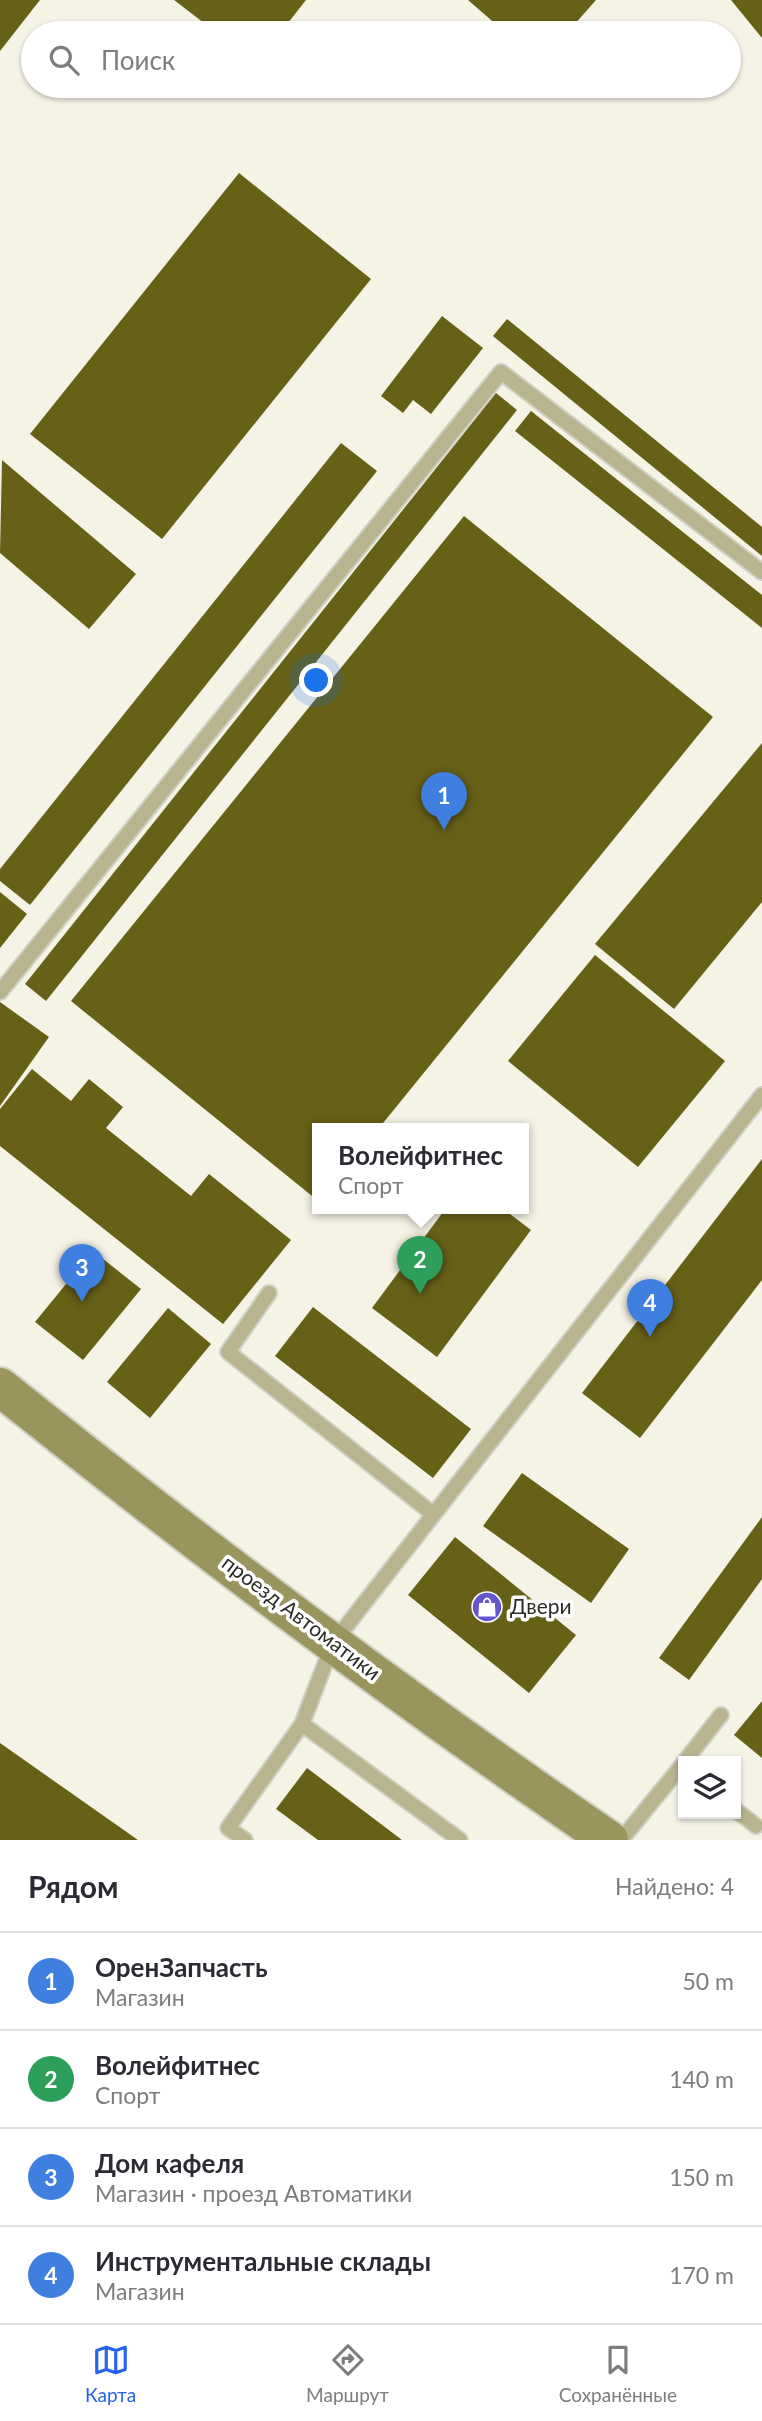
<!DOCTYPE html>
<html lang="ru">
<head>
<meta charset="utf-8">
<style>
  body { margin:0; font-family:Lato,sans-serif; background:#f2f2f3; color:#2b2b33 }
  .controls { position:absolute; right:21px; bottom:21px; display:grid; overflow:hidden; border-radius:0px; box-shadow:0 2px 5px #0004 }
  .controls button { width:63px; height:63px; display:grid; place-items:center; padding:0; border:0; border-bottom:2px solid #e1e1e2; background:#fff; color:#2b2b33; font:35px sans-serif }
  .you { position:absolute; left:317px; top:681px; width:24px; height:24px; margin:-18px; border:5px solid #fff; border-radius:50%; background:#1a73e8; box-shadow:0 0 0 10px #1a73e833 }
  .badge { display:grid; place-items:center; width:46px; height:46px; border-radius:50%; background:#2563eb; color:#fff; font-size:23px; font-weight:700 }
  .pin { position:absolute; translate:-50% -58px; filter:drop-shadow(0 2px 4px #0008) }
  .pin::after { content:''; position:absolute; top:37px; width:24px; height:21px; background:inherit; clip-path:polygon(0 0,100% 0,50% 100%) }
  .popup { position:absolute; left:312px; top:1123px; width:217px; height:91px; box-sizing:border-box; display:grid; place-content:center; border-radius:0px; background:#fff; filter:drop-shadow(0 2px 5px #0005); font-size:23px; white-space:nowrap; color:#7c7c81 }
  .popup b { font-size:26px; color:#2b2b33 }
  .popup::after { content:''; position:absolute; left:50%; top:100%; margin-left:-14px; border:14px solid transparent; border-top-color:#fff }
  .list { margin:0; padding:0; list-style:none }
  h2 { display:flex; justify-content:space-between; align-items:center; height:91px; margin:0; padding:0 28px; font-size:30px }
  h2 small { font-size:23px; font-weight:400; color:#7c7c81 }
  .list li { display:grid; grid-template-columns:46px 1fr auto; gap:21px; align-items:center; box-sizing:border-box; height:98px; padding:0 28px; border-top:2px solid #e1e1e2 }
  .list b { display:block; font-size:26px; white-space:nowrap }
  .list p { margin:0; font-size:23px; white-space:nowrap; color:#7c7c81 }
  .list em { font-size:23px; font-style:normal; color:#7c7c81 }
  .icon { flex:none; width:38px; height:38px; fill:none; stroke:currentColor; stroke-width:2; stroke-linecap:round; stroke-linejoin:round }
  .map { position:relative; flex:none; width:762px; height:1840px; overflow:hidden }
  .search { position:absolute; background:#fff; box-shadow:0 2px 5px #0004; left:21px; right:21px; top:21px; height:77px; display:flex; align-items:center; gap:18px; box-sizing:border-box; padding:0 24px; border-radius:38px; color:#7c7c81; font-size:26px }
  .sheet { height:483px; background:#fff }
  nav { display:flex; justify-content:space-around; align-items:center; box-sizing:border-box; height:98px; border-top:2px solid #e1e1e2; background:#fff; font-size:19px; color:#7c7c81 }
  nav a { display:grid; justify-items:center; gap:4px }
  nav .on { color:#2563eb }
  .map>svg:first-child { display:block }
  .building { fill:#676017 }
  .lines { fill:none; stroke-linecap:round; stroke-linejoin:round }
  .service-casing { stroke:#d0cfc3; stroke-width:18 }
  .secondary-casing { stroke:#d0cfc3; stroke-width:42 }
  .service { stroke:#b7b48f; stroke-width:14 }
  .secondary { stroke:#9a955c; stroke-width:38 }
  .labels { text-anchor:middle; stroke-width:7; stroke-linejoin:round; paint-order:stroke }
  .poi-label { font-size:21px; fill:#2d2c27; stroke:#fff; text-anchor:start }
  .street-label { font-size:21px; fill:#2d2c27; stroke:#fff }
</style>
</head>
<body>
<div class="map">
<svg width="762" height="1840" viewBox="0 0 762 1840">
  <rect width="100%" height="100%" fill="#f4f3e5"/>
  <!-- building -->
  <path class="building" d="M0,0H40L0,51Z
    M174,0H306L280,33H217Z
    M468,0H596L567,33H506Z
    M731,0H762V38Z
    M239,173L371,279L162,539L30,434Z
    M442,316L483,348L431,414L413,400L403,413L381,396Z
    M507,319L762,527V556L493,336Z
    M496,393L517,410L46,1001L25,984Z
    M531,411L762,595V628L515,431Z
    M341,443L377,471L30,905L0,881V869Z
    M2,460L136,574L89,629L0,553Z
    M464,516L713,717L379,1128H317V1200L71,1001Z
    M762,743V902L674,1009L595,944Z
    M0,892L27,914L0,948Z
    M595,955L725,1061L638,1167L508,1061Z
    M0,1002L49,1037L0,1106Z
    M32,1069L71,1101L89,1079L123,1107L106,1128L191,1196L209,1174L291,1240L223,1324L0,1146V1109Z
    M762,1159V1280L640,1438L582,1393Z
    M446,1208H502L531,1230L437,1357L372,1308Z
    M93,1251L141,1289L83,1360L35,1322Z
    M313,1307L471,1429L433,1478L275,1356Z
    M168,1308L211,1344L150,1418L107,1382Z
    M522,1473L629,1549L591,1603L483,1526Z
    M762,1517V1579L689,1680L659,1658Z
    M455,1537L576,1635L529,1693L408,1595Z
    M762,1701V1758L734,1735Z
    M0,1743L138,1840H0Z
    M307,1768L402,1840H318L276,1809Z"/>
  <g class="lines">
    <!-- service casing -->
    <g class="service-casing">
      <path id="service" d="M0,992L501,372L762,572
        M269,1293L228,1352L433,1514
        M302,1724L460,1840
        M685,1761L721,1715
        M736,1810L756,1826
        M245,1840L228,1828L302,1724L333,1643L762,1095
        M621,1840L683,1764"/>
    </g>
    <!-- secondary casing -->
    <g class="secondary-casing">
      <path id="secondary" d="M0,1387C197,1545 400,1697 609,1840"/>
    </g>
    <!-- service -->
    <use href="#service" class="service"/>
    <!-- secondary -->
    <use href="#secondary" class="secondary"/>
  </g>
  <!-- icons -->
  <defs>
    <g id="shop-disc" transform="scale(1.575)"><circle r="9.5" fill="#6555ce" stroke="#fff"/><path d="M-5-2.5h2.3a2.7 3.5 0 0 1 5.4 0H5L5.5 6h-11ZM-1.5-2.5h3a1.5 2.3 0 0 0-3 0Z" fill="#fff"/></g>
  </defs>
  <g fill-rule="evenodd">
    <use href="#shop-disc" x="487" y="1607"/>
  </g>
  <g class="labels">
    <!-- poi labels -->
    <g class="poi-label">
      <text x="510" y="1614">Двери</text>
    </g>
    <!-- street labels -->
    <g class="street-label">
      <text transform="translate(301 1618) rotate(37)" y="7">проезд Автоматики</text>
    </g>
  </g>
</svg>
<div class="controls">
<button><svg class="icon" aria-label="layers" viewBox="0 0 24 24"><path d="M12 4l9 5-9 5-9-5zM3 14l9 5 9-5"/></svg></button>
</div>
<div class="you"></div>
<div class="pin badge" style="left:444px;top:830px;background:#3f7fe0">1</div>
<div class="pin badge" style="left:420px;top:1294px;background:#2e9e5b">2</div>
<div class="popup"><b>Волейфитнес</b>Спорт</div>
<div class="pin badge" style="left:82px;top:1302px;background:#3f7fe0">3</div>
<div class="pin badge" style="left:650px;top:1337px;background:#3f7fe0">4</div>
<div class="search"><svg class="icon" aria-label="search" viewBox="0 0 24 24"><circle cx="10" cy="10" r="6"/><path d="M15 15l6 6"/></svg>Поиск</div>
</div>
<section class="sheet">
<h2>Рядом<small>Найдено: 4</small></h2>
<ul class="list">
<li><span class="badge" style="background:#3f7fe0">1</span><div><b>ОренЗапчасть</b><p>Магазин</p></div><em>50 m</em></li>
<li><span class="badge" style="background:#2e9e5b">2</span><div><b>Волейфитнес</b><p>Спорт</p></div><em>140 m</em></li>
<li><span class="badge" style="background:#3f7fe0">3</span><div><b>Дом кафеля</b><p>Магазин · проезд Автоматики</p></div><em>150 m</em></li>
<li><span class="badge" style="background:#3f7fe0">4</span><div><b>Инструментальные склады</b><p>Магазин</p></div><em>170 m</em></li>
</ul>
</section>
<nav>
<a class="on"><svg class="icon" aria-label="map" viewBox="0 0 24 24"><path d="M3 6l6-2 6 2 6-2v14l-6 2-6-2-6 2zM9 4v14M15 6v14"/></svg>Карта</a>
<a><svg class="icon" aria-label="directions" viewBox="0 0 24 24"><path d="M12 3l9 9-9 9-9-9zM9 14v-3h6M13 9l2 2-2 2"/></svg>Маршрут</a>
<a><svg class="icon" aria-label="saved" viewBox="0 0 24 24"><path d="M7 4h10v16l-5-4-5 4z"/></svg>Сохранённые</a>
</nav>
</body>
</html>
